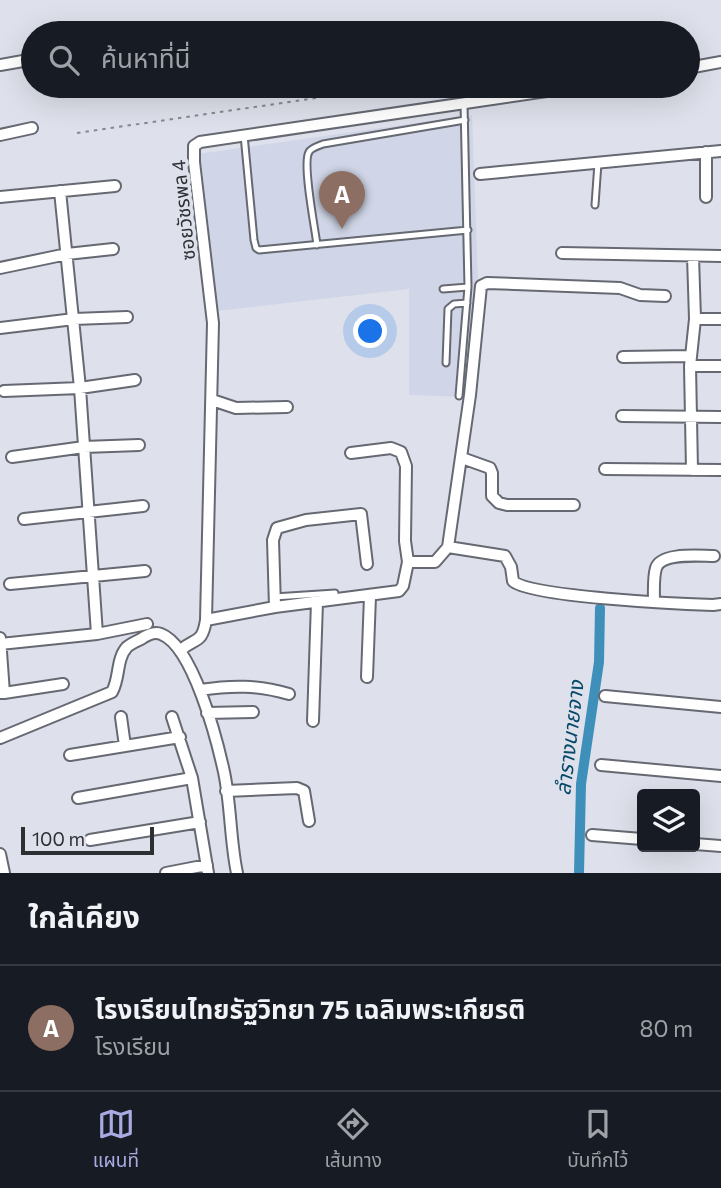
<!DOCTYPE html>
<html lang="th">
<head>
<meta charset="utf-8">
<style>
  body { margin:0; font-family:Commissioner,"Noto Sans Thai",sans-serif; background:#242831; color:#f1f3f6 }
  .controls { position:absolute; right:21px; bottom:21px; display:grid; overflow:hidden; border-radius:7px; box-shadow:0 7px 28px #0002 }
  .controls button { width:63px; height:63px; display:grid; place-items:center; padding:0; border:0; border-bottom:2px solid #363941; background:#171b24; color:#f1f3f6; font:35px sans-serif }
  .scale { position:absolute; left:21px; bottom:18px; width:133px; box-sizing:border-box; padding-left:7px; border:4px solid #2e2f33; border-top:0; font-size:19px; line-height:24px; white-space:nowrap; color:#2e2f33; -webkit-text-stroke:5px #dee1eb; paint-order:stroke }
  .you { position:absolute; left:371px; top:332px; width:24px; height:24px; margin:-18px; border:5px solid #fff; border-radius:50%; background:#1a73e8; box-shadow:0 0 0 10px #1a73e833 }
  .badge { display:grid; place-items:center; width:46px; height:46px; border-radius:50%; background:#a9aae1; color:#fff; font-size:23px; font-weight:700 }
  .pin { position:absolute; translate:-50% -58px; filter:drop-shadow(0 2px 4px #0008) }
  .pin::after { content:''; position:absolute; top:37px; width:24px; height:21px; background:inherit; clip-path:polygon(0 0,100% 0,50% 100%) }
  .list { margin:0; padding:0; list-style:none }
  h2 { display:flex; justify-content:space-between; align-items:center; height:91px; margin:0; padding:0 28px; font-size:30px }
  h2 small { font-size:23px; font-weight:400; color:#9ea1a6 }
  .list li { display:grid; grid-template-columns:46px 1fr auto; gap:21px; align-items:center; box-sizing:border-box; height:126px; padding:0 28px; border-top:2px solid #363941 }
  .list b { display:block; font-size:26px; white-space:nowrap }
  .list p { margin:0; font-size:23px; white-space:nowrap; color:#9ea1a6 }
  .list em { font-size:23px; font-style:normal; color:#9ea1a6 }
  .icon { flex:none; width:38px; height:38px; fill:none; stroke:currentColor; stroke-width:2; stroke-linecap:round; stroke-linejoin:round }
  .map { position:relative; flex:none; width:721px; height:873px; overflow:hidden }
  .search { position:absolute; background:#171b24; box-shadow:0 7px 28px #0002; left:21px; right:21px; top:21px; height:77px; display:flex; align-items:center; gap:18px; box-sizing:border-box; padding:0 24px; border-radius:38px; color:#9ea1a6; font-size:26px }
  .sheet { height:217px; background:#171b24 }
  nav { display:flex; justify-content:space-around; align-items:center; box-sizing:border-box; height:98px; border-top:2px solid #363941; background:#171b24; font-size:19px; color:#9ea1a6 }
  nav a { display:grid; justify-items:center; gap:4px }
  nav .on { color:#a9aae1 }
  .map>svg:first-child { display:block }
  .built { fill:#d0d6e7 }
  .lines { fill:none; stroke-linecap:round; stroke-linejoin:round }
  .canal { stroke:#3f8fbb; stroke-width:10 }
  .service-casing { stroke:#666972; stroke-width:9 }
  .minor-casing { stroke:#666972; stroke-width:14 }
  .path { stroke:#878990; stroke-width:2; stroke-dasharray:3.5 5; stroke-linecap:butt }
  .service { stroke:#fff; stroke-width:5 }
  .minor { stroke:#fff; stroke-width:10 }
  .labels { text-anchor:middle; stroke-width:7; stroke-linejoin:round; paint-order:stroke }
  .street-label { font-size:19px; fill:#2e2f33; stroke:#dee1eb }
  .water-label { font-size:21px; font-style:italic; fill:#074968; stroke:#dee1eb }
</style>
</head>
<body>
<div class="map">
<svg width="721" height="873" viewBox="0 0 721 873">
  <rect width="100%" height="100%" fill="#dee1eb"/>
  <!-- built -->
  <path class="built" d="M472,115L478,280L466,397L409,395V289L216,311L203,178L198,154Z"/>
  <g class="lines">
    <!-- canal -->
    <path class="canal" d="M579,873L581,784L599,662L600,608"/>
    <!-- service casing -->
    <g class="service-casing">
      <path id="service" d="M244,135L254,240L256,248L259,250L468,230
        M595,205L598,163
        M317,245C315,228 302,163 309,152C311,148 318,146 323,144L465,120
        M443,289L468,287
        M446,363L448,309L454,304L467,303
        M459,396L468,287L464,104
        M274,597L335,593"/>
    </g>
    <!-- minor casing -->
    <g class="minor-casing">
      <path id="minor" d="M0,65L23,61
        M688,68L721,62
        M0,135L32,128
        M706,152V197
        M480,174L721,151
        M0,197L115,186
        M562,253L721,256
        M0,268L67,254L113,249
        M695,319H721
        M0,328L74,319L127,317
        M623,357L690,356
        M690,366H721
        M4,391L80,388L135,380
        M212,400L236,408L287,407
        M622,416L721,417
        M12,457L84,447L139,445
        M462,458L490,468L492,473V496L499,503L507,505H574
        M605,469L721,470
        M692,470L690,366L695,319L693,256
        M24,519L143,506
        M448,547L505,556L511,567L513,581C530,597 681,604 713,605L721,604
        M408,562H435L448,547L470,395L481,286L487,283L620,288L640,295L665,296
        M10,584L145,571
        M654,602C654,592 653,578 656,568C661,552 700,556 714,556
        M275,607L273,540L277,528L306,520L361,514L367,564
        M206,620L275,607L399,591L403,586L408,562L405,541L406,466L401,452L391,448L351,453
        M97,634L147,624
        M0,638L4,693H0
        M0,644L97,634L80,388L60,191
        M181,650C195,637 202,645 206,620L213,323L194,162V146L200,142L581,86
        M367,677L370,596
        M200,690C233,685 257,685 289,694
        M4,693L63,684
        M605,696L721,707
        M207,713L253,712
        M121,717L125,746
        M172,717L192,778L208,873
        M313,721L317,602
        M0,738L112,692C120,678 116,659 127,647C130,644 137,641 141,639C147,635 154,631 161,634C193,646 217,740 224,772C231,805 230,840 237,873
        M70,755L180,737
        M601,765L721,776
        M226,791L297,788L304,791L309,821
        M78,798L192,778
        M592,835L642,839
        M90,840L200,822
        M695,844L721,846
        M0,854L4,873
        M166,873L207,865"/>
    </g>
    <!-- path -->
    <path class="path" d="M77,133L398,86"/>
    <!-- service -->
    <use href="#service" class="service"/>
    <!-- minor -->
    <use href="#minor" class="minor"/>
  </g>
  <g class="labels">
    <!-- street labels -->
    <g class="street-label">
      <text transform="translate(183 210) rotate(-96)" y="7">ซอยวัชรพล 4</text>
    </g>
    <!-- water labels -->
    <g class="water-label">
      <text transform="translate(570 738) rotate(-83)" y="7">ลำรางนายจาง</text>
    </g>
  </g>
</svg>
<div class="controls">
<button><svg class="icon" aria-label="layers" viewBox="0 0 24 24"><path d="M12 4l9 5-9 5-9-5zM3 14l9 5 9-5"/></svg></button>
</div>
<div class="scale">100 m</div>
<div class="you"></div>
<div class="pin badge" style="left:342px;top:229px;background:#8d6e63">A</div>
<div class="search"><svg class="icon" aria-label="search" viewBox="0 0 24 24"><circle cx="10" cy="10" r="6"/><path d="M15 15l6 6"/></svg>ค้นหาที่นี่</div>
</div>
<section class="sheet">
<h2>ใกล้เคียง<small></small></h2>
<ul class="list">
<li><span class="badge" style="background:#8d6e63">A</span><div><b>โรงเรียนไทยรัฐวิทยา 75 เฉลิมพระเกียรติ</b><p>โรงเรียน</p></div><em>80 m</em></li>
</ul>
</section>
<nav>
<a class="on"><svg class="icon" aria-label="map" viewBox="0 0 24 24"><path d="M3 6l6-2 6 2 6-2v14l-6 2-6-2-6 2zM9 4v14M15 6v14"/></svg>แผนที่</a>
<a><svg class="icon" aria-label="directions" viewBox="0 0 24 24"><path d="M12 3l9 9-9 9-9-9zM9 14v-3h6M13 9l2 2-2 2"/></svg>เส้นทาง</a>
<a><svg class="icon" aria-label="saved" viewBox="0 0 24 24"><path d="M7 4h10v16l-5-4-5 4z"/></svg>บันทึกไว้</a>
</nav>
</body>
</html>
